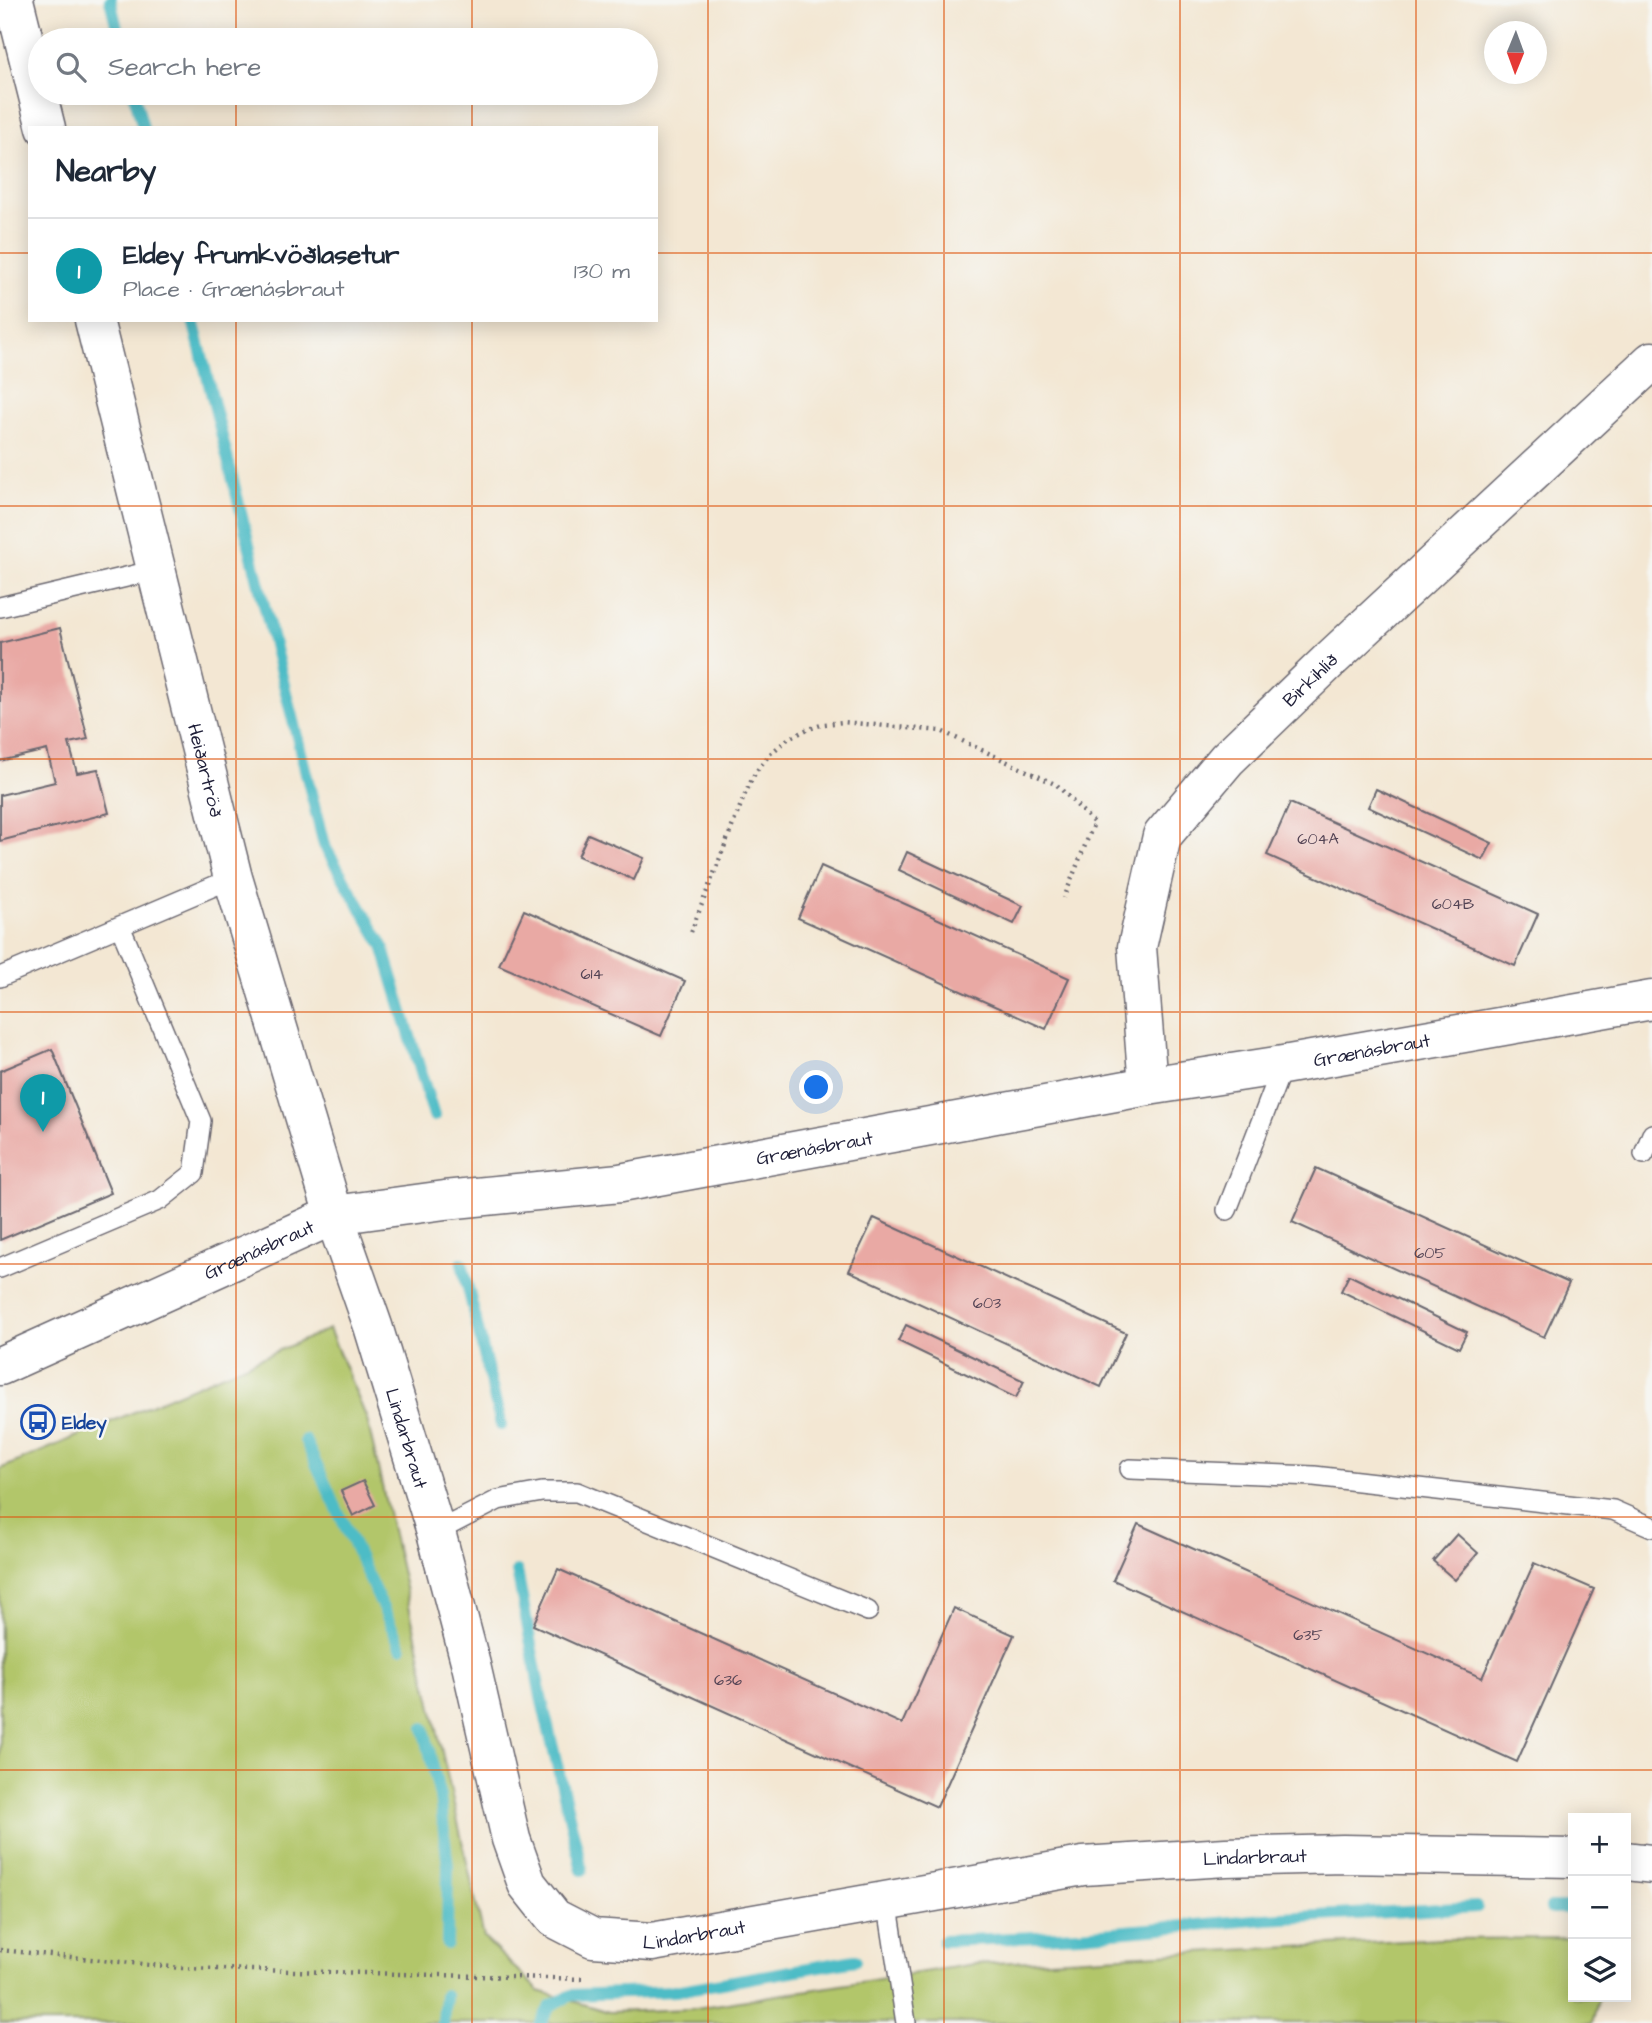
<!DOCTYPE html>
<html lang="en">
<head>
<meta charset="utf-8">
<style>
  body { margin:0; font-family:"Architects Daughter",sans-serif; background:#f6f6f7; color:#1f2937 }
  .controls { position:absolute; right:21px; bottom:21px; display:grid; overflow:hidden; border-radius:0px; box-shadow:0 4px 18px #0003 }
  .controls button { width:63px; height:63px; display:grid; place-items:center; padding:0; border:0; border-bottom:2px solid #e0e1e3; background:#fff; color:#1f2937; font:35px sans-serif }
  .compass { position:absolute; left:1484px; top:21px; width:63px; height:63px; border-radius:50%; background:#fff; box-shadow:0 4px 18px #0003; rotate:181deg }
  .you { position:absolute; left:817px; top:1088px; width:24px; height:24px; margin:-18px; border:5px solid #fff; border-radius:50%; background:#1a73e8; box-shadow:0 0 0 10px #1a73e833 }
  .badge { display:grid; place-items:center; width:46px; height:46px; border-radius:50%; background:#111827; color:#fff; font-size:23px; font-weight:700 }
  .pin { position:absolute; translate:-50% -58px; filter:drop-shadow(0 2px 4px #0008) }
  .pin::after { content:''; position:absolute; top:37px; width:24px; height:21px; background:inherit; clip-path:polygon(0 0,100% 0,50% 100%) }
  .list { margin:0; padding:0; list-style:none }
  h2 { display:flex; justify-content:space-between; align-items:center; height:91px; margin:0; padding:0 28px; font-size:30px }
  h2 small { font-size:23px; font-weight:400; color:#747a83 }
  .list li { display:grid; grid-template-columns:46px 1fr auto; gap:21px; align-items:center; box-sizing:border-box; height:105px; padding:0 28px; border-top:2px solid #e0e1e3 }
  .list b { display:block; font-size:26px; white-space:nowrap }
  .list p { margin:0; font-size:23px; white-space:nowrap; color:#747a83 }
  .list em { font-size:23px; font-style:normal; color:#747a83 }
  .icon { flex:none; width:38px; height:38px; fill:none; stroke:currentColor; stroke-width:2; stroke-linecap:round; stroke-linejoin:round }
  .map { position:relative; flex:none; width:1652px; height:2023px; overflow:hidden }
  .search { position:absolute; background:#fff; box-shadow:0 4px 18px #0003; left:28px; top:28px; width:630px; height:77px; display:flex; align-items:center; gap:18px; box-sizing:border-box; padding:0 24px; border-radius:38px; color:#747a83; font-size:26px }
  .panel { position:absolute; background:#fff; box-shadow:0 4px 18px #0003; left:28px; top:126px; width:630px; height:196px; border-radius:0px }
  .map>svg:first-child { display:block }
  .green { fill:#b2c66a; stroke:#6a7452; stroke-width:2 }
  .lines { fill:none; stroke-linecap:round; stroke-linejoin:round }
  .stream { stroke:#4ebcc6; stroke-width:12 }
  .building { fill:#e9a9a4 }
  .lane-casing { stroke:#6b6770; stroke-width:22 }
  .street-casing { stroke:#6b6770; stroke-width:41 }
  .secondary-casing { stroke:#6b6770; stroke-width:41 }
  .path { stroke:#6b6770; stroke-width:4.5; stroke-dasharray:2 5; stroke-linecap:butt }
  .lane { stroke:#fff; stroke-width:19 }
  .street { stroke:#fff; stroke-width:38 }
  .secondary { stroke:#fff; stroke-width:38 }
  .grid { fill:none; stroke:#de560e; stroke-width:2; stroke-opacity:0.55 }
  .labels { text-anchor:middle; stroke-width:5; stroke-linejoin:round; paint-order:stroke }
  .number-label { font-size:16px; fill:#544455 }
  .street-label { font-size:19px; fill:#22223b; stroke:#f6f6f2 }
  .transit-label { font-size:19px; font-weight:bold; fill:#164399; stroke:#f6f6f2; text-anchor:start }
</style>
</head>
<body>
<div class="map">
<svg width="1652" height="2023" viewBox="0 0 1652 2023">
  <rect width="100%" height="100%" fill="#f6f6f2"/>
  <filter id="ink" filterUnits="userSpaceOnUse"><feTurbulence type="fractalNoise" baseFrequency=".0143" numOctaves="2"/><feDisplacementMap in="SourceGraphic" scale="14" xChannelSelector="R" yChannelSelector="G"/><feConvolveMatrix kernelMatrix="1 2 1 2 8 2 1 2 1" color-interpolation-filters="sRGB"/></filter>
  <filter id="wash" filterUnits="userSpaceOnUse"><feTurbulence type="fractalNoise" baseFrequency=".00686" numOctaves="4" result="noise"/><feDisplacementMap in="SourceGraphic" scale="28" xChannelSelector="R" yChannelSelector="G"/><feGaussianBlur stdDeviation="1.57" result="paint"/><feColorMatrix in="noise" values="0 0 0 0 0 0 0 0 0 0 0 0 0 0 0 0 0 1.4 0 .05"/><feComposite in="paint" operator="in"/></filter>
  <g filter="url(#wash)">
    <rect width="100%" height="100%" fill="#f3e7d3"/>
    <!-- green -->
    <path class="green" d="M329,1329L367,1419L484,1938L539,1991L609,2012L690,2009L974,1964L1441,1939L1573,1938V1997H1599L1592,2023H0V1469Z"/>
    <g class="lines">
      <!-- stream -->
      <path class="stream" d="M110,0L120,40
        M134,93L143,128
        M193,320L324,845L383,946L434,1116
        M462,1263L501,1425
        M305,1440L401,1647
        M517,1571L541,1697L582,1870
        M424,1728L440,1797L448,1866L447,1944
        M1550,1908H1573
        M943,1941L1080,1935L1266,1919L1477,1907
        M443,2023L445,1995
        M541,2023L550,2006L572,1995L675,1991L855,1960"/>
    </g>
    <g id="blocks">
      <!-- building -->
      <path class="building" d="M60,628L88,739L69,743L77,773L98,769L109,813L0,841V795L55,782L47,750L0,761V643Z
        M1376,789L1492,843L1483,860L1368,807Z
        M1290,803L1538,914L1515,966L1267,855Z
        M588,834L644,858L634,880L578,856Z
        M907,852L1023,906L1014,924L899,870Z
        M821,866L1069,978L1046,1029L798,918Z
        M524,910L685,981L661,1036L499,965Z
        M52,1049L111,1193L0,1240V1071Z
        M1316,1168L1569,1283L1544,1337L1292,1222Z
        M874,1218L1126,1333L1101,1387L849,1271Z
        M1349,1275L1467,1332L1459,1348L1341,1291Z
        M906,1325L1024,1381L1016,1398L898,1341Z
        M363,1481L375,1505L353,1516L341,1491Z
        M1138,1524L1482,1678L1534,1563L1594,1589L1517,1762L1113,1580Z
        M1457,1534L1478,1553L1455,1580L1433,1561Z
        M558,1569L902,1724L954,1608L1014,1635L937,1807L533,1625Z"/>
    </g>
  </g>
  <g filter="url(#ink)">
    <use href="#blocks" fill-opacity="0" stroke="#6b6770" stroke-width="2"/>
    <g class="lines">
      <!-- lane casing -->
      <g class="lane-casing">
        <path id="lane" d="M0,607L156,570
          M0,977L233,878
          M1644,1154L1652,1134
          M1227,1210L1283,1065
          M0,1268L160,1200L194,1173L201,1121L120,926
          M1130,1469L1314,1476L1613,1510L1652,1527
          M436,1532L498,1500L542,1492H577L868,1611
          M887,1900L906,2023"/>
      </g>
      <!-- street casing -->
      <g class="street-casing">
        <g id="street">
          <path d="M14,0L46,128"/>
          <path id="s1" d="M94,320L233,878L334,1215L373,1326L436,1532L471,1665L511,1839L527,1884L554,1918L593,1938L652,1942L1083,1866L1226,1857L1343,1854L1573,1858"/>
          <path id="s2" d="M1148,1086L1137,947L1162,836L1227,759L1333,657L1652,361"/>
          <path d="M1626,1861L1652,1864"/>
        </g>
      </g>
      <!-- secondary casing -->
      <g class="secondary-casing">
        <g id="secondary">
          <path id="s3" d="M0,1366L334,1215L445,1200L620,1183L1148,1086L1283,1065L1652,1000"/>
        </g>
      </g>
      <!-- path -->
      <path class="path" d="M691,932L745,794L755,773L770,754L788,739L806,730L824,724L843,722L941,731L1057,785L1094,823L1064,898
        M0,1950L182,1968L586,1979"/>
      <!-- lane -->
      <use href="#lane" class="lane"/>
      <!-- street -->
      <use href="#street" class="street"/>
      <!-- secondary -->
      <use href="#secondary" class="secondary"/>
    </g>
  </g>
  <!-- grid -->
  <path class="grid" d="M236,0V40M472,0V40M708,0V2023M944,0V2023M1180,0V2023M1416,0V2023M236,93V128M472,93V128M0,253H30M656,253H1652M236,320V2023M472,320V2023M0,506H1652M0,759H1652M0,1012H1652M0,1264H1652M0,1517H1652M0,1770H1652"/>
  <!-- icons -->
  <defs>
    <g id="bus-ring" transform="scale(1.75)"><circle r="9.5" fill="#f6f6f2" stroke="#1a4fb4" stroke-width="1.5"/><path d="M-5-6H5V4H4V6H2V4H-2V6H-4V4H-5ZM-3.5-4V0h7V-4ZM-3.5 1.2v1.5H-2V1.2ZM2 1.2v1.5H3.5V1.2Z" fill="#1a4fb4"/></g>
  </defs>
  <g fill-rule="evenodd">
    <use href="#bus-ring" x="38" y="1422"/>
  </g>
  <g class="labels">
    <!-- number labels -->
    <g class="number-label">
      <text x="1318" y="844">604A</text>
      <text x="1453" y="909">604B</text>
      <text x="592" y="979">614</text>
      <text x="1430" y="1258">605</text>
      <text x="987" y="1308">603</text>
      <text x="1308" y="1640">635</text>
      <text x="728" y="1685">636</text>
    </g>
    <!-- street labels -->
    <g class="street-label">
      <text dy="7" stroke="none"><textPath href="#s2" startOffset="469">Birkihlíð</textPath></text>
      <text dy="7" stroke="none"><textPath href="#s1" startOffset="464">Heiðartröð</textPath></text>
      <text dy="7" stroke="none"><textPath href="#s3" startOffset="1418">Grænásbraut</textPath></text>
      <text dy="7" stroke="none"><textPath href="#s3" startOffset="852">Grænásbraut</textPath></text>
      <text dy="7" stroke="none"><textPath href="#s3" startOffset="284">Grænásbraut</textPath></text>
      <text dy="7" stroke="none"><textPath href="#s1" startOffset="1162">Lindarbraut</textPath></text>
      <text dy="7" stroke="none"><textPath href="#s1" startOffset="2380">Lindarbraut</textPath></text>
      <text dy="7" stroke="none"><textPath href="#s1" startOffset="1813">Lindarbraut</textPath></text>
    </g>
    <!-- transit labels -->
    <g class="transit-label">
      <text x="62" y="1429">Eldey</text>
    </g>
  </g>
</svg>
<div class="controls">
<button>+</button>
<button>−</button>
<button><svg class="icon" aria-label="layers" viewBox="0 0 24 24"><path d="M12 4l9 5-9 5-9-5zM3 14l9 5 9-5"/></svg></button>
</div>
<svg class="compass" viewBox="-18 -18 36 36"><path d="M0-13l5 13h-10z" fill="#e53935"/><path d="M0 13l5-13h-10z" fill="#747a83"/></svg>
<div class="you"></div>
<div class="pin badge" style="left:43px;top:1132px;background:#0f9aa8">1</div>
<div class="search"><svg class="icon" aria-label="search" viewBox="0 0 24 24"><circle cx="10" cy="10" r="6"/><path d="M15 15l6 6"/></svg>Search here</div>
<section class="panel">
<h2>Nearby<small></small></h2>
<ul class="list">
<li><span class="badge" style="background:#0f9aa8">1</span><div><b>Eldey frumkvöðlasetur</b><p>Place · Grænásbraut</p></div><em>130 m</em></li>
</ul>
</section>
</div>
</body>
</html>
